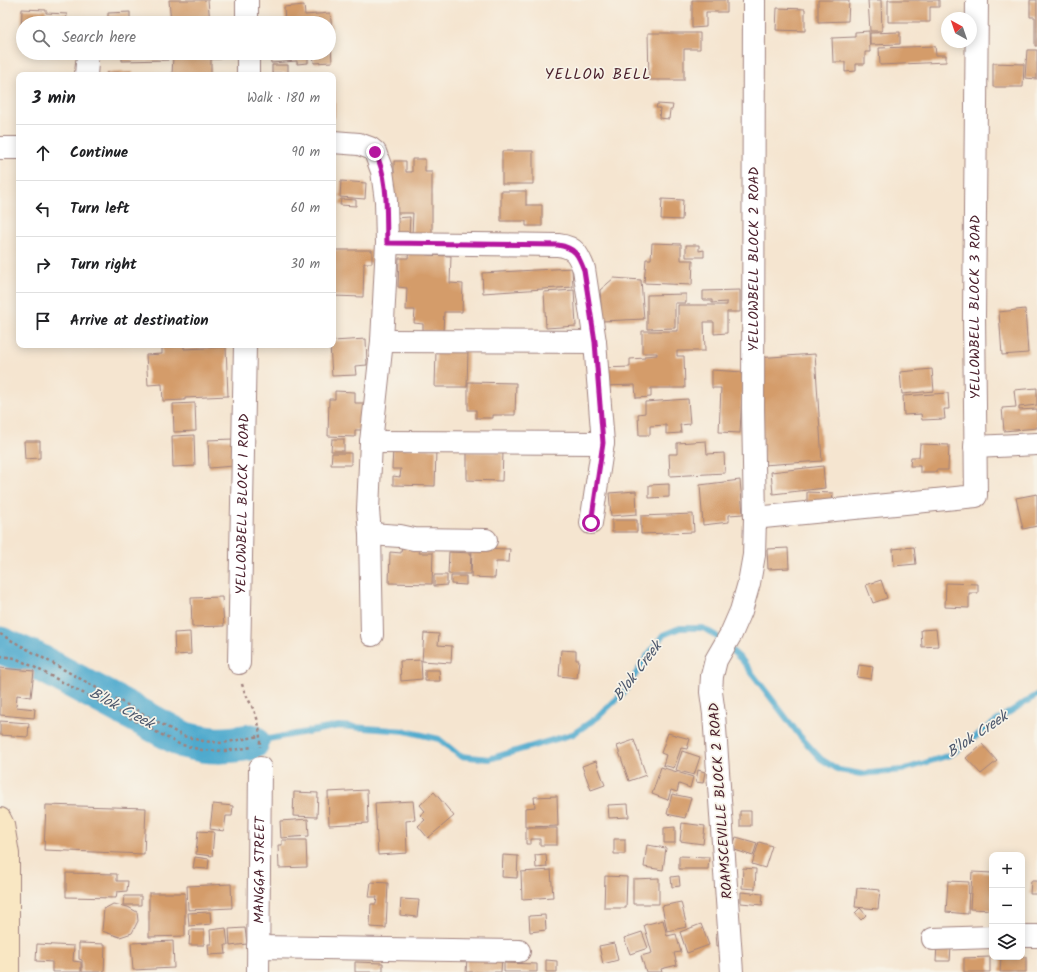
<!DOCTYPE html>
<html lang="en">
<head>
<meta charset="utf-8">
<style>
  body { margin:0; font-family:Kalam,sans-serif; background:#f2f2f2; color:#202124 }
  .controls { position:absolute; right:12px; bottom:12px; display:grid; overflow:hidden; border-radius:8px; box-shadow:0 2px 10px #0003 }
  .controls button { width:36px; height:36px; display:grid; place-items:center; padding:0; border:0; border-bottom:1px solid #e0e0e0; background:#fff; color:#202124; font:20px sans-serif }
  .compass { position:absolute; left:941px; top:12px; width:36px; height:36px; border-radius:50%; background:#fff; box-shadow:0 2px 10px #0003; rotate:320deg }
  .stop { position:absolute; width:12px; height:12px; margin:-9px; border:3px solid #b5179e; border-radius:50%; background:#fff }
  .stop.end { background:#b5179e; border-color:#fff; box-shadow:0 1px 4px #0008 }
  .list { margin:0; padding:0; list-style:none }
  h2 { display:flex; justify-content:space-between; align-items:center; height:52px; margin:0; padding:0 16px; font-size:17px }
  h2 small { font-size:13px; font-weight:400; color:#757577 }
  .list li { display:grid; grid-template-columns:26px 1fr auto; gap:12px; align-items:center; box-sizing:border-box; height:56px; padding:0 16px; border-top:1px solid #e0e0e0 }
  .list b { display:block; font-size:15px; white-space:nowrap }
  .list em { font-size:13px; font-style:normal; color:#757577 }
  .icon { flex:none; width:22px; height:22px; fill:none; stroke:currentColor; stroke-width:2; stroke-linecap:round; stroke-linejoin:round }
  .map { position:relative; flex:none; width:1037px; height:972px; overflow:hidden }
  .search { position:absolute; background:#fff; box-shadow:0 2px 10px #0003; left:16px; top:16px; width:320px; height:44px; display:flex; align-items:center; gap:10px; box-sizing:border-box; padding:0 14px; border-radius:22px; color:#757577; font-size:15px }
  .panel { position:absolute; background:#fff; box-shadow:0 2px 10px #0003; left:16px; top:72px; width:320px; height:276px; border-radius:8px }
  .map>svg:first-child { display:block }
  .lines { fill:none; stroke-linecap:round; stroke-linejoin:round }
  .stream { stroke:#50aace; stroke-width:6 }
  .river { stroke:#50aace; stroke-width:37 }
  .building { fill:#d49c6a }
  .street-casing { stroke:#a0827e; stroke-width:24 }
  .secondary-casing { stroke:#a0827e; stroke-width:24 }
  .path { stroke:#a0827e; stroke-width:2.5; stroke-dasharray:3 3; stroke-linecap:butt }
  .street { stroke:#fff; stroke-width:22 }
  .secondary { stroke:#f9e7c3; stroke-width:22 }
  .route { stroke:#b5179e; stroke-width:5 }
  .labels { text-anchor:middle; stroke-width:3.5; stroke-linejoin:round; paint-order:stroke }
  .street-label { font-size:14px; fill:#4a1f2b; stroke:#f7f3e8 }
  .neighbourhood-label { font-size:15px; letter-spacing:1px; fill:#4a1f2b; stroke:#f7f3e8 }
  .water-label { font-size:15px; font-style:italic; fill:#4c576c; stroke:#f7f3e8 }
</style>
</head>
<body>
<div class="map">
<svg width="1037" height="972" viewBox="0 0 1037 972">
  <rect width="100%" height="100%" fill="#f7f3e8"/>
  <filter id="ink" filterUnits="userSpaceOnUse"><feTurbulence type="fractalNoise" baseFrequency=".025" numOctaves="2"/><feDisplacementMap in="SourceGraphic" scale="8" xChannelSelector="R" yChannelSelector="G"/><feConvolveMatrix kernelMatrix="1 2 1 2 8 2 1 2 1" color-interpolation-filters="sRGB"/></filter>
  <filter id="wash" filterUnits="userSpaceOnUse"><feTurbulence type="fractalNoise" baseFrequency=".012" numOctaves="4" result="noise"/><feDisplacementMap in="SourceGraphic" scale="16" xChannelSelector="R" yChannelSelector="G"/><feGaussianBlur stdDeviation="0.9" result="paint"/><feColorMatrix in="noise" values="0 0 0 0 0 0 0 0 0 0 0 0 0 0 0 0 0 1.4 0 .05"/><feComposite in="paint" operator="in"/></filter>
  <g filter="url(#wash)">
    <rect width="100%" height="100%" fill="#f5e5d0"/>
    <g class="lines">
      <!-- stream -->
      <path class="stream" d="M268,739L339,726L405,731L439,739L460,756L489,759L573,734L598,717L625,691L647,656L663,635L680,628H703L715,635L742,660L800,736L821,759L839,770L861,774L902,770L950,755L1005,715L1037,695"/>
      <!-- river -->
      <path class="river" d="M0,645L35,660L184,740C211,747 224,746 251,742"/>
    </g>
    <g id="blocks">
      <!-- building -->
      <path class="building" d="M169,0H208L210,23H171Z
        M692,0H727V12H706V27L692,28Z
        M818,0H849L848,21L818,22Z
        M868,0H881L882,31H870Z
        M888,0H939V7H930V22H888Z
        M1030,0H1037V46H1035V17H1030Z
        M304,5L305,15L330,13L332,29H329V23H280V21H285L284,7Z
        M777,8L805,9V31L776,30Z
        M22,9L46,10V13L67,14L66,23H23V35H21Z
        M130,12V21L167,20V23H108V13Z
        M869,31L870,52H865V64H856V71L845,72V62H833L832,38L855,37V32Z
        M329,32H330L332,62L314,63L313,53H329Z
        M900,32V44L870,45V33Z
        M648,33H700V49H684V80H649Z
        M935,46L936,55H946V62L880,65L879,48Z
        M1027,50H1037V79L1025,78Z
        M122,53H168V60L122,61Z
        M179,53H222L221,59H211V75H172L173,56H179Z
        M270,53H301V58H308V63L297,64V61L271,63Z
        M993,63L1024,64L1023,87H993Z
        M272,65H288V73H272Z
        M133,72V75H106V73Z
        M333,91H335V118H333Z
        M657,104L673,105L672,110H670L669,119L659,118L660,108H656Z
        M502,151H533V184H502Z
        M412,159H425V172H432V234H412L413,213H391V173H394V161H406V172H412Z
        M341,181L366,183L365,199L340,197Z
        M501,191H526V205H542V226H526V221H501Z
        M341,199L356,200V206L340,205Z
        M662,199L683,200L682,220L661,219Z
        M410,217L409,235H394V218Z
        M652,243L681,244V260H693L692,285L644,283L646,259H651Z
        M686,245H699V251L704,250V257H686Z
        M409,249H426V255L451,256L450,283L463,284L462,312H444L443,331H423V324L414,323L415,310H406L407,288L398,287L399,258H408Z
        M333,250H372V263H364L363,297L333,296Z
        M572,268L573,287L483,293L482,273Z
        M614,278L641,280L644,319L602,321L600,290Z
        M574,290L576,326L546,328L544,292Z
        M740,290V312H727V333L714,334V322H704L705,351H677V356H684L685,388H651V397L636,398L635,385L603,386V368L630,367V359L645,358V356L657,355V353H642V331H678V305H727V302L712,303V300H703V291Z
        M686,294V303H675V328L647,329V295Z
        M1025,309L1028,353L1002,355L999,312Z
        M366,339L367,365L355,366L356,375L332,376L330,345H333V341Z
        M162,345H184V349L226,347L228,396L185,398V400L163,401L162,384L148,385L146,355L162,354Z
        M436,350L468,351L467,387H435Z
        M815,354L822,461L763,465L756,358Z
        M932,369L934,391L902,394L900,372Z
        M712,370L743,372L740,433L719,432L721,388H712Z
        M468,382L516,383L515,415H493V418H476V410H468Z
        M1037,388V405L1019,407V410L1037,409V428L1004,431L1002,408L1016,407L1014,390Z
        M335,391L355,392V403H372V430H355V437L328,436L329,399H335Z
        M948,393L949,409H944L945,419L922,420L921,414L904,415L903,396Z
        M688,399L690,424L680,425L681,433L666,434V425L650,426V435H639L638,414L645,413V402Z
        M195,403L196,431L174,432L173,404Z
        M194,435L195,466L173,467L172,436Z
        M233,439L234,466L209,468L208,440Z
        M332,439H344V451H331Z
        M24,441H40V458L25,459Z
        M706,441L707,454L724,453L725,473L670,476L669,454H677V443Z
        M920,444L949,445L948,470H936V472H920V466H910L911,457H919Z
        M393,448L436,449L435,486L393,485V476L400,477L401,469H392Z
        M467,452L503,453L502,481L467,480Z
        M332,453H351V465H331Z
        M823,466L825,488L773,494L771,472Z
        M740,480L743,514L729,515V522L703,525L700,485Z
        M669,484V497L649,498V485Z
        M636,491L637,514L611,516L609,493Z
        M807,492L833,493L832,503L807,502Z
        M1037,494V526L1023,529L1016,498Z
        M693,514L694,532L641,534V516Z
        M612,520H637V532H612Z
        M402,544L420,545L419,553H433L432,584L389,583L390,552L401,553Z
        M914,547L916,564L894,566L893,549Z
        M472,548L510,549L509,562H496L495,578L471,577Z
        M788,548L789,568L768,569L767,549Z
        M449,552L471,553L470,574H448Z
        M434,575H447V585L434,586Z
        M451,576H466V585L451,584Z
        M881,580L887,598L873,603L866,585Z
        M946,583L978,584V593H969V608L945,607Z
        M222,597L224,626L192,627L191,598Z
        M936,629L938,646L922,647L921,630Z
        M190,632L191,654L175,655L174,633Z
        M424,633L439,634L438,645L452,646L451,663L422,661Z
        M561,650L576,651V660H579L577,678L559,676Z
        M421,660L422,679L401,681L400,661Z
        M859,665L873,667L871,679L857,677Z
        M0,668L34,671L31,697L17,695L16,707L35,709L34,718L0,715Z
        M425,670H439L440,681H425Z
        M0,721L29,723L28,737L0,735Z
        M668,733L690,739L687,749L681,748L674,768L663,765L666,755L661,753Z
        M634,740L646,775L629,781L617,746Z
        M982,744L997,761L981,774L966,758Z
        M682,751L700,757L694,775L676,770Z
        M596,761L605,785L591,790L582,766Z
        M661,767L693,777L690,788L679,784L677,792L671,790L668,800L652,794Z
        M698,770L705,772L703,783L696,782Z
        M367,790L368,823L329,825L328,792Z
        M294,792L318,793L317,817L293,816Z
        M434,792L454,816L428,838L418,826L425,820L420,815L425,811L420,805Z
        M672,794L691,798L685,818L667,814Z
        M557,796L558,826L525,827V808L535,807L534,797Z
        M413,801L415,820L406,821L407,853L378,855L375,803Z
        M213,804L233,806L232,816H226L224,831L210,829Z
        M628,804L629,817L609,818L608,805Z
        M46,805L146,808L144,854L44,850Z
        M740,811H751V826H740Z
        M308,819L309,836L281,838L280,821Z
        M682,823L705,826L703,844L680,841Z
        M675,827V843H664V828Z
        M526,828H557V845H540V839H531V844H526Z
        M198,831L214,832L212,856L196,854Z
        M736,837L757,843L753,856L732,849Z
        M614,839H625V854H614Z
        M282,840H306L307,867L279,868L278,845H282Z
        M759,842L772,846L765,868L752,864Z
        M647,845L666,848L663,870L644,867Z
        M546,854L547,867L536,868L535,855Z
        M503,855L518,856L517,878L502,877Z
        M679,856L709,857L708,869H679Z
        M195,857L209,859L208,869L193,868Z
        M743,868L756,869L755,889L742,888Z
        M551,870L553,897L522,899L521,872Z
        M972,872L992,873V910L970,909Z
        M66,873L117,874V881H128L127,891L117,892L116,898L66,897Z
        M605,876L627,877L626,908H604Z
        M679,876L680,886L672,887L671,877Z
        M659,878V904H633V879Z
        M948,881L969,882L968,914L946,912Z
        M1031,881H1037V894H1030Z
        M371,882L388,883L386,928L370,927L371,904H376L377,897H369Z
        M231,884L232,908L188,910L187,886Z
        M857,888L880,890L878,909L855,907Z
        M741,892L763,894L762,905L741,903Z
        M149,893H185V936L149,937Z
        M124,896H141V905H123Z
        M401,899L419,900L417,917L400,915Z
        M681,902L687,927L667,931L662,906Z
        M113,904L128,907L137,912L138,921L132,933L120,937L102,931L104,909Z
        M860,908L866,915L861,920L855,913Z
        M210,912L211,924L189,926L188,913Z
        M545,915L546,930L530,932L529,916Z
        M663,920L667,936L676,934L681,952L674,953L677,965L661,969L662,972H646L641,956L652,953L644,925Z
        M701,924L709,945L687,953L680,932Z
        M226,928L228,945H225L226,954L209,955L208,944H211L210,930Z
        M245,928L247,944L230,946L229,929Z
        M190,930H204V945H189Z
        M642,932L648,948L630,954L624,938Z
        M726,932L727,945L717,946L716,933Z
        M173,941L174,968L133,970L131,943Z
        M79,943L105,944L104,972H82V960L79,959Z
        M614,943L618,960L603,964L599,946Z
        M37,944L74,946L73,961L81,962V972H52V962L36,961Z
        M937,946L951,947L950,961H936Z
        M990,957V972H964V958Z
        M1001,957H1026V972H1000Z
        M467,958H502L501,972H466Z
        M546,960L557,961V972H546Z
        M355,962L383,963V972H355Z
        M504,963L537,964V972H504Z"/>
    </g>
  </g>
  <g filter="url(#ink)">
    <use href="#blocks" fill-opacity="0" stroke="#a0827e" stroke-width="1"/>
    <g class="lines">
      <!-- street casing -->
      <g class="street-casing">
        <g id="street">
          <path d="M247,0V23"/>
          <path d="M248,53V75"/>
          <path d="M86,75L87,63"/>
          <path d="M333,142L359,144L370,148L375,152L382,171L386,201L387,243L382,341L371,442L368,510L370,534L400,536L414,539L486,540"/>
          <path d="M0,148H19"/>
          <path d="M387,243L558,245C575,247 578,254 584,269L595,342L603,443L591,523"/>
          <path d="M382,341L595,342"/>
          <path d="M371,442L603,443"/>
          <path d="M975,447L1037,444"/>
          <path id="s1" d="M755,518L976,496L974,316L977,0"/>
          <path d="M370,534L372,635"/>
          <path id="s2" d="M239,663L245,345"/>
          <path d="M1022,936H1037"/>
          <path d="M933,939L992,937"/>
          <path d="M258,947L519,951"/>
          <path id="s3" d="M258,972L260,768"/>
          <path id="s4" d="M732,972L714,714L711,692L712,676L716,660L731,634L741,611L749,583L754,555L755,518L753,408L754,0"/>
        </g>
      </g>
      <!-- secondary casing -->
      <g class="secondary-casing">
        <path id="secondary" d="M0,819L3,825L8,854V972"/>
      </g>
      <!-- path -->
      <path class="path" d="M0,634L183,736L203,741L222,743L260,736
        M0,656L15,658L32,666L179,744L202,750L225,751L253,747
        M242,684C245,695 251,703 255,713C260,724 260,736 260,747"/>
      <!-- street -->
      <use href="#street" class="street"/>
      <!-- secondary -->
      <use href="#secondary" class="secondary"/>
    </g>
  </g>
  <g class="lines" filter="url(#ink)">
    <!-- route -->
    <path class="route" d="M375,152C389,179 386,213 387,243L558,245C575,248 578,254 584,270L595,342L603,443L591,523"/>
  </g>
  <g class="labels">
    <!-- street labels -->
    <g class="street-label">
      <text dy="5" stroke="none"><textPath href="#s4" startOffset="722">YELLOWBELL BLOCK 2 ROAD</textPath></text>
      <text dy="5" stroke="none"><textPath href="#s1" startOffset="411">YELLOWBELL BLOCK 3 ROAD</textPath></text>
      <text dy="5" stroke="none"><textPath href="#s2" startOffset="159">YELLOWBELL BLOCK 1 ROAD</textPath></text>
      <text transform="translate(720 801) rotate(-94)" y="5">ROAMSCEVILLE BLOCK 2 ROAD</text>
      <text dy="5" stroke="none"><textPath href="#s3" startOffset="102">MANGGA STREET</textPath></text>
    </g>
    <!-- neighbourhood labels -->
    <g class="neighbourhood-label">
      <text x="598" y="79">YELLOW BELL</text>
    </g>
    <!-- water labels -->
    <g class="water-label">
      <text transform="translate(637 671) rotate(-53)" y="5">B'lok Creek</text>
      <text transform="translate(122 708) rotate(28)" y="5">B'lok Creek</text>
      <text transform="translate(977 734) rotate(-34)" y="5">B'lok Creek</text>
    </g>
  </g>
</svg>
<div class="controls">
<button>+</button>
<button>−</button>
<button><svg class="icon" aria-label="layers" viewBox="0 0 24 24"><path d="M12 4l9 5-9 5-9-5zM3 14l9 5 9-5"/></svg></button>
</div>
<svg class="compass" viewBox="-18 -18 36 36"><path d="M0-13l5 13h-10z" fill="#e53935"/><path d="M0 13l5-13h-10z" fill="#757577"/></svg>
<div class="stop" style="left:591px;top:523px"></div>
<div class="stop end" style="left:375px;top:152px"></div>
<div class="search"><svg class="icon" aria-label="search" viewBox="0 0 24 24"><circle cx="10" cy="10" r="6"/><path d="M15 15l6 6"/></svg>Search here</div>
<section class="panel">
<h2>3 min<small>Walk · 180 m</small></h2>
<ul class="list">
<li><svg class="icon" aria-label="ahead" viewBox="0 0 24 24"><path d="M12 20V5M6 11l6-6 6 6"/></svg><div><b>Continue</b></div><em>90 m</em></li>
<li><svg class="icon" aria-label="left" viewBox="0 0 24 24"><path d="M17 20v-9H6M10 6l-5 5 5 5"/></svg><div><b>Turn left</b></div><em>60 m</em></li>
<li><svg class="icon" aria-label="right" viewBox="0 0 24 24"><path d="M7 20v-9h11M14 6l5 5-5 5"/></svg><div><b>Turn right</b></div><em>30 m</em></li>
<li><svg class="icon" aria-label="arrive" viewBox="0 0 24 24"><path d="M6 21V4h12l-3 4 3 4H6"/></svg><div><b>Arrive at destination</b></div></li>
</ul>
</section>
</div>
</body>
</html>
